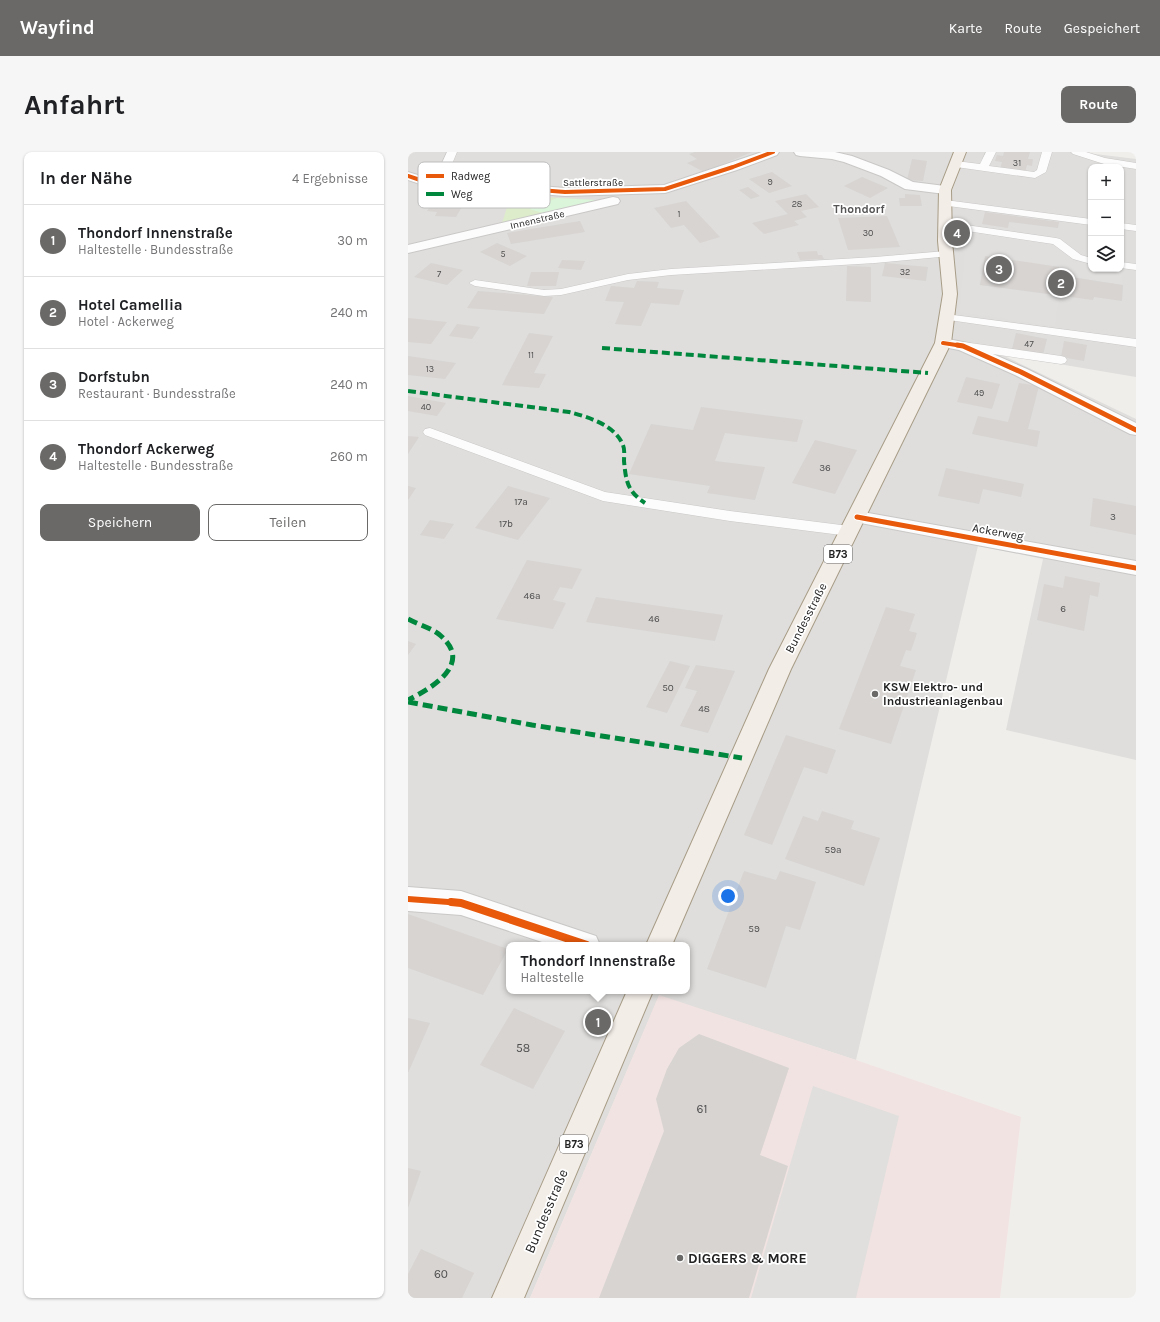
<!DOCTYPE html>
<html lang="de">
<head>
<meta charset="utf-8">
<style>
  body { margin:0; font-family:Karla,sans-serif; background:#f6f6f6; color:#202124 }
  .controls { position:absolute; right:12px; top:12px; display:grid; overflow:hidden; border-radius:8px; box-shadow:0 1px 3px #0004 }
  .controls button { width:36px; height:36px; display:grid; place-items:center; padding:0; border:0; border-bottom:1px solid #e0e0e0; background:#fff; color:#202124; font:20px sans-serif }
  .you { position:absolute; left:320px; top:744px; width:14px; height:14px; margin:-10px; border:3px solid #fff; border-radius:50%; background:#1a73e8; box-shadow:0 0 0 6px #1a73e833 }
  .badge { display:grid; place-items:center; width:26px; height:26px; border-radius:50%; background:#6a6968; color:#fff; font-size:13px; font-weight:700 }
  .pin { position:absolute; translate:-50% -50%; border:2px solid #fff; box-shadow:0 1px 4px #0006 }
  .popup { position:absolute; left:98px; top:790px; width:184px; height:52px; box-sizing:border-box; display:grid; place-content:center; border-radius:8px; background:#fff; filter:drop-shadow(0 1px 3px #0005); font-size:13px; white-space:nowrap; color:#757577 }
  .popup b { font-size:15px; color:#202124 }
  .popup::after { content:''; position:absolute; left:50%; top:100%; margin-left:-8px; border:8px solid transparent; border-top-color:#fff }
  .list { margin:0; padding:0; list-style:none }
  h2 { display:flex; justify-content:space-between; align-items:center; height:52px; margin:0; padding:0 16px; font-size:17px }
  h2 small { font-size:13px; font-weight:400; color:#757577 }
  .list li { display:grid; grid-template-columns:26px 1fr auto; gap:12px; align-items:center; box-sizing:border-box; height:72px; padding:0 16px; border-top:1px solid #e0e0e0 }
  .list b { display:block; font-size:15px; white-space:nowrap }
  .list p { margin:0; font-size:13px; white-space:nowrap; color:#757577 }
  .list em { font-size:13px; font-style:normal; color:#757577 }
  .actions { display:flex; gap:8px; padding:12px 16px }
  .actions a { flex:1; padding:9px 0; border:1px solid #6a6968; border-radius:8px; text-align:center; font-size:14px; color:#6a6968 }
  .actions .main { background:#6a6968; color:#fff }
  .icon { flex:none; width:22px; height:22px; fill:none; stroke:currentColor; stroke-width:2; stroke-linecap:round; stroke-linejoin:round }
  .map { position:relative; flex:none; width:728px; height:1146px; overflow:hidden; border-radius:8px }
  header { display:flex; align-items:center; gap:24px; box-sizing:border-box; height:56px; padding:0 20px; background:#6a6968; color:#fff }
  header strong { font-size:19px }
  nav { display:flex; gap:22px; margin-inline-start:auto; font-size:14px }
  .intro { display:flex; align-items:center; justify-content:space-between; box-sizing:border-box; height:96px; padding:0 24px }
  h1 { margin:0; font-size:28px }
  .button { padding:10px 18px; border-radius:8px; background:#6a6968; color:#fff; font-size:14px; font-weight:700 }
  main { display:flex; gap:24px; padding:0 24px }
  aside { flex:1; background:#fff; border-radius:8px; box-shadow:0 1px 3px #0004 }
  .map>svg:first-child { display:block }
  .residential { fill:#dfdedc; fill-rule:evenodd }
  .commercial { fill:#f1e3e1 }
  .grass { fill:#ddeccb }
  .park { fill:#daf5da }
  .parking { fill:#e0dfde }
  .building { fill:#d7d4d2 }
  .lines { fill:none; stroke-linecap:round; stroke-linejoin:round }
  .lane-casing { stroke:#c9c8c7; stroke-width:1 }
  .street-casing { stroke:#c9c8c7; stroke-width:2 }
  .primary-casing { stroke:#a79c86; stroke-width:2 }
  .lane { fill:#fdfcfc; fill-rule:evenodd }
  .street { fill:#fdfcfc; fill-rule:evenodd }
  .primary { fill:#f3ede7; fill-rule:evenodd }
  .quiet-far1 { stroke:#00873e; stroke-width:4; stroke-dasharray:8 4; stroke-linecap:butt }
  .quiet { stroke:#00873e; stroke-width:5; stroke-dasharray:10 5; stroke-linecap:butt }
  .cycleway-far3-casing { stroke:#fff; stroke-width:5.5 }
  .cycleway-far2-casing { stroke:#fff; stroke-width:7 }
  .cycleway-far1-casing { stroke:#fff; stroke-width:8 }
  .cycleway-casing { stroke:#fff; stroke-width:10 }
  .cycleway-far3 { stroke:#e8590c; stroke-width:4 }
  .cycleway-far2 { stroke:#e8590c; stroke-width:5 }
  .cycleway-far1 { stroke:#e8590c; stroke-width:6 }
  .cycleway { stroke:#e8590c; stroke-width:8 }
  .poi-dot { fill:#6a6968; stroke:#fff; stroke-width:1.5 }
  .labels { text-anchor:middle; stroke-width:3.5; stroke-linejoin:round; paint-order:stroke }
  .far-number-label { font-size:9px; fill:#4f4e4e }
  .far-street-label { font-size:10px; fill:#222; stroke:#fff }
  .number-label { font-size:10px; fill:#4f4e4e }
  .shield { fill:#fff; stroke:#646464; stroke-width:1 }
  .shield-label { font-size:11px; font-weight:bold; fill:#222 }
  .far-quarter-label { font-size:12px; font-weight:bold; fill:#555; stroke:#fff }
  .street-label { font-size:12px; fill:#222; stroke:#fff }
  .poi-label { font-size:12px; font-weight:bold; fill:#222; stroke:#fff; text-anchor:start }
  .near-number-label { font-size:12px; fill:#4f4e4e }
  .near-street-label { font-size:14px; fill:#222; stroke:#fff }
  .near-poi-label { font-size:14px; font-weight:bold; fill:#222; stroke:#fff; text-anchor:start }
  .key { fill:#fff; stroke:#bdbdbd; stroke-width:1 }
  .key-label { font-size:11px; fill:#222 }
</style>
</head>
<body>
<header>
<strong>Wayfind</strong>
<nav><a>Karte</a><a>Route</a><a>Gespeichert</a></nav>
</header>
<div class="intro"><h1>Anfahrt</h1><a class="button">Route</a></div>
<main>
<aside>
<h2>In der Nähe<small>4 Ergebnisse</small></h2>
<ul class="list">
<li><span class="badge">1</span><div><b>Thondorf Innenstraße</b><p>Haltestelle · Bundesstraße</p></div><em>30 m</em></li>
<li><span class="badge">2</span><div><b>Hotel Camellia</b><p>Hotel · Ackerweg</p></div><em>240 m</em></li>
<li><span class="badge">3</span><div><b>Dorfstubn</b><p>Restaurant · Bundesstraße</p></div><em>240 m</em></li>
<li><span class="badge">4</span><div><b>Thondorf Ackerweg</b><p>Haltestelle · Bundesstraße</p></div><em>260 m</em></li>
</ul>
<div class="actions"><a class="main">Speichern</a><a>Teilen</a></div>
</aside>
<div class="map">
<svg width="728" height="1146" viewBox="0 0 728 1146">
  <rect width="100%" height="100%" fill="#f0eeeb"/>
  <!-- residential -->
  <path class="residential" d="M0,0H671L728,7V225L592,202L728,267V608L598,578L635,407L570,394L448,908L251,844L122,1146H0ZM683,15H713V117H683ZM101,793H279V839H101Z"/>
  <!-- commercial -->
  <path class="commercial" d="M251,843L448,908L613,965L592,1146H122Z"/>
  <!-- grass -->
  <path class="grass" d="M103,43L188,48L94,71Z"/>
  <!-- park -->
  <path class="park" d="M149,46L188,48L135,61L121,57Z"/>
  <!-- parking -->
  <path class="parking" d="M548,76L649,91L666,109L683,112V117L714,116V133L651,122V114L577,104L571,133L651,144L647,174L551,160L557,102Z
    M405,934L491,964L448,1146H343Z"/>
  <!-- building -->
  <path class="building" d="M287,0H344L296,20L279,11L289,7L281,2Z
    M596,0H622L620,7H625L624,14L619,13L617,20L592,17L594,10L587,9L589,3L595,4Z
    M504,7L519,9L515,29L499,28Z
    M364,20L384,34L361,41L341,27Z
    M454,25L480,36L462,46L436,34Z
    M340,35L352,44L343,47L331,38Z
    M63,42L98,44L92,54L56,52Z
    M398,42L411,55L393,59L399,65L386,69L391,73L356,82L344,71L380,62L367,49Z
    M497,42L512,43L514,54H492L491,46H497Z
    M29,44L59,46L48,65L27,64L29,60L19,59Z
    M278,49L296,68L312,85L292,91L276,73L263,76L246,56Z
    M577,60L651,70L650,76L601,70L600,76L574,72Z
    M479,64L492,95L440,98L430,66Z
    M172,69L177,80L103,92L99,81Z
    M89,91L119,104L102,114L72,100Z
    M409,99L410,103H414L416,107L392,108L389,100Z
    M577,104L651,115L650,123L715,133L714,149L686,145L685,148L572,133Z
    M154,108L177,109L173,118L150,116Z
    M23,111L55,118L39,133L6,125Z
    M477,111L520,115L518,129L474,124Z
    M439,114L463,115V150L438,149Z
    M123,120H151L148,134H119Z
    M229,129L251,130L249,136L276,138L271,153L243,151L233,174L207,172L216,150L197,149L203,134L226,136Z
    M70,139L145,145L136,162L59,156Z
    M0,166L39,170L23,192L0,190Z
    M49,172L72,175L64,187L41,184Z
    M121,181L145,184L126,221L138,222L131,236L94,233Z
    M608,181L639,187L635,203L604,197Z
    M656,189L679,193L676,209L653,205Z
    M0,204L48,211L37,227L0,223Z
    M558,225L592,232L584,257L549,250Z
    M611,231L631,234L620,277L632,279L629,295L564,282L570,264L600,270Z
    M0,244L38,251L29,264L0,259Z
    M293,255L395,268L389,290L317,281L307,309L357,315L347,348L299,341L302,334L221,322L243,272L285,278Z
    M0,284L11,285L0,302Z
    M407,288L449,298L427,342L384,331Z
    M538,316L616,332L613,345L575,337L571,352L530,344Z
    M0,334L8,336L0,348Z
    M100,334L142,346L110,388L67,376Z
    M685,346L728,354V383L682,374Z
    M22,368L46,372L36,387L12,383Z
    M119,408L174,417L164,437L152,435L145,448L158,451L145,477L88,467Z
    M657,424L692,431L690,445L682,443L676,479L629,468L636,432L655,436Z
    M188,445L315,463L307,489L178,470Z
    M478,455L507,462L501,479L509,481L503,499L498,498L492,514L508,518L483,592L431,577Z
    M0,489L8,492L0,503Z
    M262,509L282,514L259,561L238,555Z
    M288,513L327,519L300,581L272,574L289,539L277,536Z
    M378,583L428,598L419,622L396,615L364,693L336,683Z
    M414,659L446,669L443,677L472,686L456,734L377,707L395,664L410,669Z
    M336,719L368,728L372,719L408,730L392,778L378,774L358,836L299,817Z
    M0,762L100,797L75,843L0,816Z
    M106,856L157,879L125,937L72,913Z
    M0,866L22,871L0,921Z
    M291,882L381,916L352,1003L380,1014L341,1146H191L256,979L248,947L259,917L271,896Z
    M0,1016L13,1019L0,1056Z
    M13,1097L66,1121L54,1146H0V1122Z"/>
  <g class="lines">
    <!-- lane casing -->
    <g class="lane-casing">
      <path id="lane" d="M39,0H49L39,24L33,33L30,34L27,33L25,31Z
        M578,0H588L581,14L626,20L629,18L634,0H644L638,20L627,26L548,15L543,12L548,9L572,12Z
        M663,0H678L697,6L728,11V17L696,12L665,2Z
        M537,48L683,67V73L533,53L532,51Z
        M537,70L648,86L652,87L673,103L683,106V112L665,107L645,92L533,75L532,73L533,71Z
        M713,71L728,73V79L713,77Z
        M538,99L542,100L543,102L542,104L467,111L263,123L220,128L153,143L136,144L67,134L61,131L67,128L136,138L153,137L220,122L263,117L467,105Z
        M713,110L728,112V118L713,116Z
        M538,162L728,187V195L534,167L532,165L534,163Z
        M555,190L653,204L657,205L659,208L657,211L653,212L551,197L549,194L551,191Z
        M22,276L197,340L322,359L441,374L446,375L448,379L446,383L441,384L322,369L195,349L17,283L15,280L17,277Z"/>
    </g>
    <!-- street casing -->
    <g class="street-casing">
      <path id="street" d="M354,0H371L369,3L329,18L257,41L157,44L15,33L0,28V20L16,25L157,36L256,33Z
        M386,0H427L444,4L481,18L505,30L537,34L542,35L543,38L542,41L537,42L497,37L473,24L436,10L424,7L392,4L388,3Z
        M205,45L210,46L212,49L210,52L0,101V93Z
        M535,186L560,191L619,217L728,271V283L722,282L607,223L551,198L530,194L527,191L530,188Z
        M449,359L728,409V423L442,369L440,365L442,361Z
        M0,735L53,739L188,784L192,793H143L53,763L0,759Z"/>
    </g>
    <!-- primary casing -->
    <g class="primary-casing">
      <path id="primary" d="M546,0H558L543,38L544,89L549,142L543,191L383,517L264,793H238L361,517L527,191L535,142L530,89L531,38Z
        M219,839H245L116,1146H84Z"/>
    </g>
    <!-- lane -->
    <use href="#lane" class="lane"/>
    <!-- street -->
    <use href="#street" class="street"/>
    <!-- primary -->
    <use href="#primary" class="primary"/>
    <!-- quiet-far1 -->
    <path class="quiet-far1" d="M194,196L520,221
      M0,239L161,260C180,265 207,273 215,293C217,298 216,304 216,309C218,329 219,339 237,351"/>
    <!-- quiet -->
    <path class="quiet" d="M0,467C11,473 24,476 33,484C65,512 24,536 0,548
      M0,550L124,573L334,606"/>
    <!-- cycleway-far3 casing -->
    <g class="cycleway-far3-casing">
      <path id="cycleway-far3" d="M0,24L15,29L157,40L257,37L325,15L365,0
        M535,191L555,194"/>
    </g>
    <!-- cycleway-far2 casing -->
    <g class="cycleway-far2-casing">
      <path id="cycleway-far2" d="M549,193L555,194L613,220L728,278
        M449,365L728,416"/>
    </g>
    <!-- cycleway-far1 casing -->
    <g class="cycleway-far1-casing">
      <path id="cycleway-far1" d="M0,747L54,751"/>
    </g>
    <!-- cycleway casing -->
    <g class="cycleway-casing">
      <path id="cycleway" d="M43,750L53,751L179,793"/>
    </g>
    <!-- cycleway-far3 -->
    <use href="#cycleway-far3" class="cycleway-far3"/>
    <!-- cycleway-far2 -->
    <use href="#cycleway-far2" class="cycleway-far2"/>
    <!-- cycleway-far1 -->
    <use href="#cycleway-far1" class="cycleway-far1"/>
    <!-- cycleway -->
    <use href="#cycleway" class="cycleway"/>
  </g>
  <!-- markers -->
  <g class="poi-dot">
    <circle cx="467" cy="542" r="4"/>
    <circle cx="272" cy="1106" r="4"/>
  </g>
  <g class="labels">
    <!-- far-number labels -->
    <g class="far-number-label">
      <text x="609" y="14">31</text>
      <text x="362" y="33">9</text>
      <text x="389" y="55">28</text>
      <text x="271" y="65">1</text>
      <text x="460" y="84">30</text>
      <text x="95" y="105">5</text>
      <text x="497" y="123">32</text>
      <text x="31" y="125">7</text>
      <text x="621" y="195">47</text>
      <text x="123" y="206">11</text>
      <text x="22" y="220">13</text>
      <text x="571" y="244">49</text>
      <text x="18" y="258">40</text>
    </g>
    <!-- far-street labels -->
    <g class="far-street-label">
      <text x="185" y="34">Sattlerstraße</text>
      <text transform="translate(129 67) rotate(-13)" y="4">Innenstraße</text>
    </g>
    <!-- number labels -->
    <g class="number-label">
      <text x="417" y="319">36</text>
      <text x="113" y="353">17a</text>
      <text x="705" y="368">3</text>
      <text x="98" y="375">17b</text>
      <text x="124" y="447">46a</text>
      <text x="655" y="460">6</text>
      <text x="246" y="470">46</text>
      <text x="260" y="539">50</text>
      <text x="296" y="560">48</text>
      <text x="425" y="701">59a</text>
      <text x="346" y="780">59</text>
    </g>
    <!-- shield labels -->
    <g class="shield">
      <rect x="416" y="393" width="28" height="18" rx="3"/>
      <rect x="152" y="983" width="28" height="18" rx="3"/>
    </g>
    <g class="shield-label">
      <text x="430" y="406">B73</text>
      <text x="166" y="996">B73</text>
    </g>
    <!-- far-quarter labels -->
    <g class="far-quarter-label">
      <text x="451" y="61">Thondorf</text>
    </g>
    <!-- street labels -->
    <g class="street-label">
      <text transform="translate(590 380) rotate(10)" y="4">Ackerweg</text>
      <text transform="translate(398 466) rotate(-63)" y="4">Bundesstraße</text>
    </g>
    <!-- poi labels -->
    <g class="poi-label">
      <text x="475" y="539">KSW Elektro- und<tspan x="475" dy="14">Industrieanlagenbau</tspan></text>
    </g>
    <!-- near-number labels -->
    <g class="near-number-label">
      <text x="115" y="900">58</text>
      <text x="294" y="961">61</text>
      <text x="33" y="1126">60</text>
    </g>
    <!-- near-street labels -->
    <g class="near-street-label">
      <text transform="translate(138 1059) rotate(-67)" y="5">Bundesstraße</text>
    </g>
    <!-- near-poi labels -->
    <g class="near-poi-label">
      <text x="280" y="1111">DIGGERS &amp; MORE</text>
    </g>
  </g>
  <!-- legend -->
  <rect x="10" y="10" width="132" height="46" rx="6" class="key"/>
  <rect x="18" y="22" width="18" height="4" fill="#e8590c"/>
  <rect x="18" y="40" width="18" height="4" fill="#00873e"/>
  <g class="key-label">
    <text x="43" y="28">Radweg</text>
    <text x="43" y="46">Weg</text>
  </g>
</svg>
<div class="controls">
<button>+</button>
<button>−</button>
<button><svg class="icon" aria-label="layers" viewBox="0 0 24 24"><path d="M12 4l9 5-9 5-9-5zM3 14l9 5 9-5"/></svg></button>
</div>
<div class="you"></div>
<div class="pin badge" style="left:190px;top:870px">1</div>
<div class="popup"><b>Thondorf Innenstraße</b>Haltestelle</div>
<div class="pin badge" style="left:653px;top:131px">2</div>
<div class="pin badge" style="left:591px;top:117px">3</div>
<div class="pin badge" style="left:549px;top:81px">4</div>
</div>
</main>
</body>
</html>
